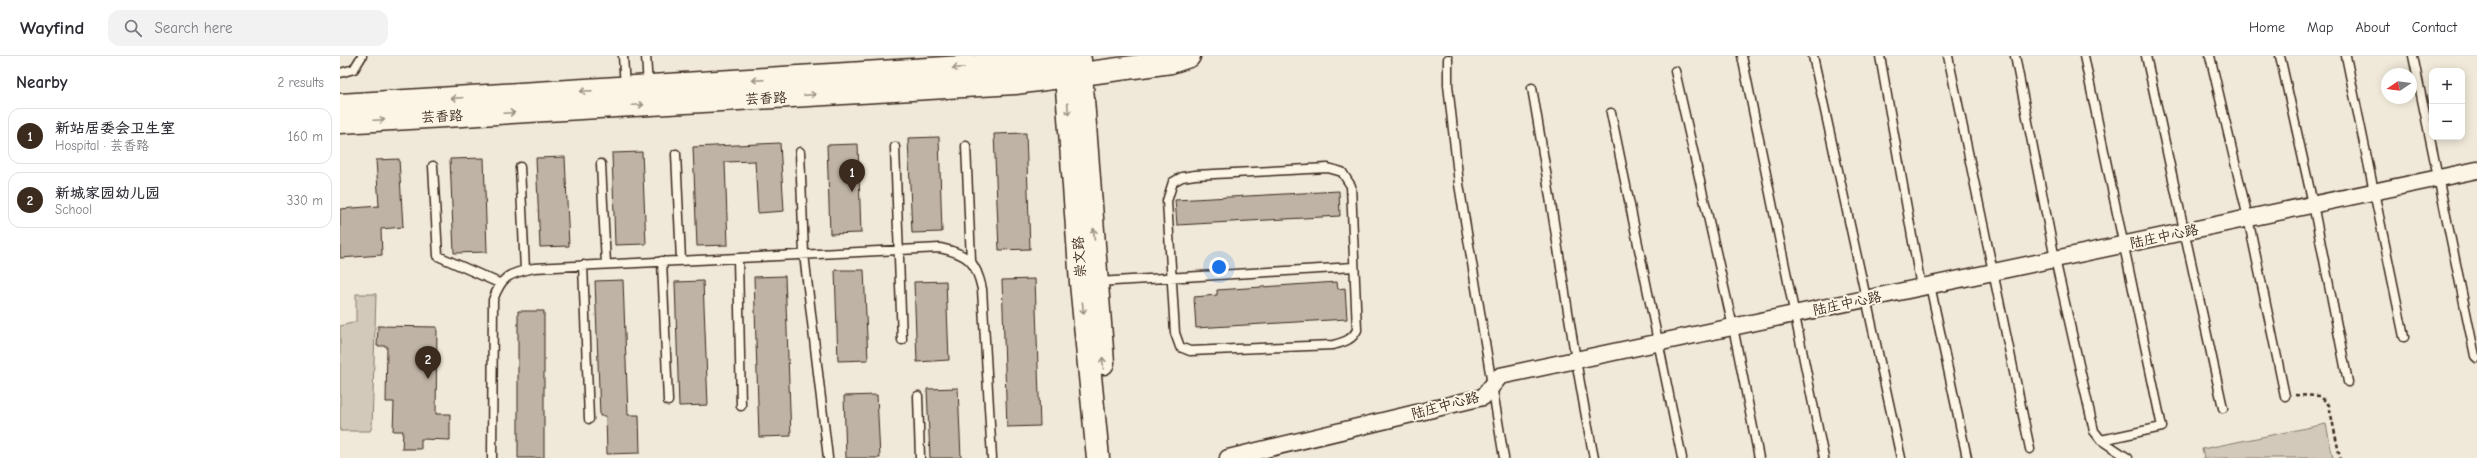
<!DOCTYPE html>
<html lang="en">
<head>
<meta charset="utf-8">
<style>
  body { margin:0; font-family:"Comic Neue","LXGW WenKai TC",sans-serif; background:#f2f2f3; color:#2b2b33 }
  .controls { position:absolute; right:12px; top:12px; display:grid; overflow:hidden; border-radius:8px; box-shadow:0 2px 10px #0003 }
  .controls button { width:36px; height:36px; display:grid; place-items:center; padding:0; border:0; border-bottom:1px solid #e1e1e2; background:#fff; color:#2b2b33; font:20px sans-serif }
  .compass { position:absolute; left:2041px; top:12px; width:36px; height:36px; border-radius:50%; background:#fff; box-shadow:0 2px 10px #0003; rotate:257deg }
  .you { position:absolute; left:879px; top:211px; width:14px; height:14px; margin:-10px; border:3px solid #fff; border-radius:50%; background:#1a73e8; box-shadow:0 0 0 6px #1a73e833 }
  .badge { display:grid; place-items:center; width:26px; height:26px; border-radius:50%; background:#3b2a1e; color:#fff; font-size:13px; font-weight:700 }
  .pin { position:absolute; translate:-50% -33px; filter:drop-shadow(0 1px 2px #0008) }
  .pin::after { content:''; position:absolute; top:21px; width:14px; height:12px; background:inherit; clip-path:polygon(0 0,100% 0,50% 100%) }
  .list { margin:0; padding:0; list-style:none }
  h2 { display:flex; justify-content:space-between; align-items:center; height:52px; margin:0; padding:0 16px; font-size:17px }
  h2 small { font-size:13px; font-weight:400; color:#7c7c81 }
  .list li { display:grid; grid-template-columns:26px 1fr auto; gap:12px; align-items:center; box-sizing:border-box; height:56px; margin:0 8px 8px; padding:0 8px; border:1px solid #e1e1e2; border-radius:12px }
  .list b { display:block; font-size:15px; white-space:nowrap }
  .list p { margin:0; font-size:13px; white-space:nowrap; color:#7c7c81 }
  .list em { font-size:13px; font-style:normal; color:#7c7c81 }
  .icon { flex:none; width:22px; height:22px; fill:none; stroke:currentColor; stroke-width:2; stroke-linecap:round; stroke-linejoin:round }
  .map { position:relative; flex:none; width:2137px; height:402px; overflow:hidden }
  header { display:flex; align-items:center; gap:24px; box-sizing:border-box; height:56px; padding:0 20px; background:#fff; border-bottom:1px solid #e1e1e2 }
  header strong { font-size:19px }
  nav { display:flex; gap:22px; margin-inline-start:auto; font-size:14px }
  .search { width:280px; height:36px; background:#f2f2f3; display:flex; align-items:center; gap:10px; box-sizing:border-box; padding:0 14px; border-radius:12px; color:#7c7c81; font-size:15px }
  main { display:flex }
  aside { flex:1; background:#fff }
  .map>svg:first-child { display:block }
  .green { fill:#d2c9ba; stroke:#867a6c }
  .building { fill:#beb3a4; stroke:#3b2a1e }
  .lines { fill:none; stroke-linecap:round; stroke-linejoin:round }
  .lane-casing { stroke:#3b2a1e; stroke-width:11 }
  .street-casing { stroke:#3b2a1e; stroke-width:19 }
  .secondary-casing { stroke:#3b2a1e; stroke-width:25 }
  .path { stroke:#3b2a1e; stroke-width:2.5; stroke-dasharray:4 3; stroke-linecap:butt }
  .lane { stroke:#fcf5e5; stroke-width:8 }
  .street { stroke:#fcf5e5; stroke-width:16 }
  .secondary { stroke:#fcf5e5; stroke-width:22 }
  .oneway { stroke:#9c9082 }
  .labels { text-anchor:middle; stroke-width:4; stroke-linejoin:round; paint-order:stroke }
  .street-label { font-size:14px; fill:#3b2a1e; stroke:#fcf5e5 }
</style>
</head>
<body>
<header>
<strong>Wayfind</strong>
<div class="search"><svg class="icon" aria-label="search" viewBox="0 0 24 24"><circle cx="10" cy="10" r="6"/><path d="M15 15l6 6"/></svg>Search here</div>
<nav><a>Home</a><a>Map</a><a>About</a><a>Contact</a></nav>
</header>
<main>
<aside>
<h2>Nearby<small>2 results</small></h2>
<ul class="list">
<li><span class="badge">1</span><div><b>新站居委会卫生室</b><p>Hospital · 芸香路</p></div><em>160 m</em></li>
<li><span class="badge">2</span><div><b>新城家园幼儿园</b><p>School</p></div><em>330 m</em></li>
</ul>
</aside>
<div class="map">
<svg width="2137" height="402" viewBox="0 0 2137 402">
  <rect width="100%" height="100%" fill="#f0e9d9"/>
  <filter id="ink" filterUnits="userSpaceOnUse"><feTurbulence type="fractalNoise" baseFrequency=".025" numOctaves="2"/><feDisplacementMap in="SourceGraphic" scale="8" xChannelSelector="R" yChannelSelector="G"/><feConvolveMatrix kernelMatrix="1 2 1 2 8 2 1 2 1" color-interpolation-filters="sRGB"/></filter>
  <g filter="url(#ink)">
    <!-- green -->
    <path class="green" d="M16,238H36L32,371L30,375H0V270L16,266Z
      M1986,368L1993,402H1864L1862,393Z"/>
    <!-- building -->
    <path class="building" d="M686,77L690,193L659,194L654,78Z
      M599,81L602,176L572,177L568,82Z
      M440,87L444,155L418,157L415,105L385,106L388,189L357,190L353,91Z
      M518,88L521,177L490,178L487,89Z
      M302,96L306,188L275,189L272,97Z
      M225,101L229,190L200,191L196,102Z
      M144,102L147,196L114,197L110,103Z
      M59,103L63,171L41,173L42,199L0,202V153L39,150L36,104Z
      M999,135L1000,160L837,169L835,144Z
      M495,214H524L528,304L498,305Z
      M445,220L451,380L419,381L414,221Z
      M695,223L700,370L667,371L662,224Z
      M283,224L288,359H299L300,397L267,398L266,360H260L255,225Z
      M363,225L368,349L339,350L335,226Z
      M606,225L609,304L577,306L574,226Z
      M997,226L998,233L1005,232L1007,263L856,272L854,241L877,239V234Z
      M178,255H204V402H178Z
      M38,270L97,271L96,358H110V384L81,383V393H62L63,375H53L54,346H46L47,290H37Z
      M618,332L621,402H590L587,333Z
      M537,339L540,402H506L504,340Z"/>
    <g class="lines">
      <!-- lane casing -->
      <g class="lane-casing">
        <path id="lane" d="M283,0L285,31
          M306,0L308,30
          M1402,0L1484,402
          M1473,0L1561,402
          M1540,0L1581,231
          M1608,0L1690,393
          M1675,0L1715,203L1754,375L1761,384L1788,402
          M1744,0L1822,371L1761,384
          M1806,0L1883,352
          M1870,0L1908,162L1945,340
          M1940,0L1973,148L2008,326
          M2006,0L2064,281
          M2073,0L2135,300L2137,302
          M1108,3V29L1119,128L1164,402
          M1335,15L1393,271L1419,402
          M0,17L14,13L22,0
          M1192,32C1214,156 1229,279 1254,402
          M1271,57L1342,402
          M626,90L631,204
          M555,91L562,284
          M460,96L464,198L488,402
          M336,98L341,204
          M261,108L266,208
          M93,110L98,200L159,227
          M180,111L185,214
          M988,112L1002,116L1011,130L1017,274C1012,284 1004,286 993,289L850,295L840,291L835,277L827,145L833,126L842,121L855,119Z
          M398,202L401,350
          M322,205L328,345
          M243,209L249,363
          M757,226L1014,211
          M1590,229L1627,402
          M578,340L580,402
          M152,402L153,244C162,219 169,218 194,212L600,192C628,198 636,205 642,233L652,402"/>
      </g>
      <!-- street casing -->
      <g class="street-casing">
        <path id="street" d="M888,402L1143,341L1160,320L2137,114"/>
      </g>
      <!-- secondary casing -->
      <g class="secondary-casing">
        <path id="secondary" d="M740,4L763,307
          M725,5L741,227L758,402
          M0,49L735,4
          M0,66L675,27L831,6L849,0"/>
      </g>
      <!-- path -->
      <path class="path" d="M1955,339L1980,340L1989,349L2000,402"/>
      <!-- lane -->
      <use href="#lane" class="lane"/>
      <!-- street -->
      <use href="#street" class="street"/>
      <!-- secondary -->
      <use href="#secondary" class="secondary"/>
    </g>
    <!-- one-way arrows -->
    <defs><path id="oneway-shaft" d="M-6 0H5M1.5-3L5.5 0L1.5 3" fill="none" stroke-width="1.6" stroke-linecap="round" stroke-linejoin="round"/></defs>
    <g class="oneway">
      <use href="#oneway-shaft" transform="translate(618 12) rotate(177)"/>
      <use href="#oneway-shaft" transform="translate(418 24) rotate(177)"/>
      <use href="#oneway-shaft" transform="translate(246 35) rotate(177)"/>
      <use href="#oneway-shaft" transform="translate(470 39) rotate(-3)"/>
      <use href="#oneway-shaft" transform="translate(117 42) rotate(177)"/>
      <use href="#oneway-shaft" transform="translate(298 49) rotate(-3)"/>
      <use href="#oneway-shaft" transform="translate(728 53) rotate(86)"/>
      <use href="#oneway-shaft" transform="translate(169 57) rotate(-3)"/>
      <use href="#oneway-shaft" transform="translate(39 64) rotate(-3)"/>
      <use href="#oneway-shaft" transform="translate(754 178) rotate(-94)"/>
      <use href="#oneway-shaft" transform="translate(743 252) rotate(84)"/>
      <use href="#oneway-shaft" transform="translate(763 307) rotate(-94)"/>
    </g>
  </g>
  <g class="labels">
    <!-- street labels -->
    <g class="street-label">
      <text transform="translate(426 42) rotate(-3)" y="5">芸香路</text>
      <text transform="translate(102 60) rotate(-3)" y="5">芸香路</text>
      <text transform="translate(1824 180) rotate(-12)" y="5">陆庄中心路</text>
      <text transform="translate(739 201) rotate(-94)" y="5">崇文路</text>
      <text transform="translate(1507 247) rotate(-12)" y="5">陆庄中心路</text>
      <text transform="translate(1105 349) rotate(-15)" y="5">陆庄中心路</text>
    </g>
  </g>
</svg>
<div class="controls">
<button>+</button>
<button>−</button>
</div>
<svg class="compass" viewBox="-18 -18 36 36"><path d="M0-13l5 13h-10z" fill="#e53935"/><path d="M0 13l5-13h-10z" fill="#7c7c81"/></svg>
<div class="you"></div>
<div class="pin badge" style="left:512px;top:136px">1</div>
<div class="pin badge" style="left:88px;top:323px">2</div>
</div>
</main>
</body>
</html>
